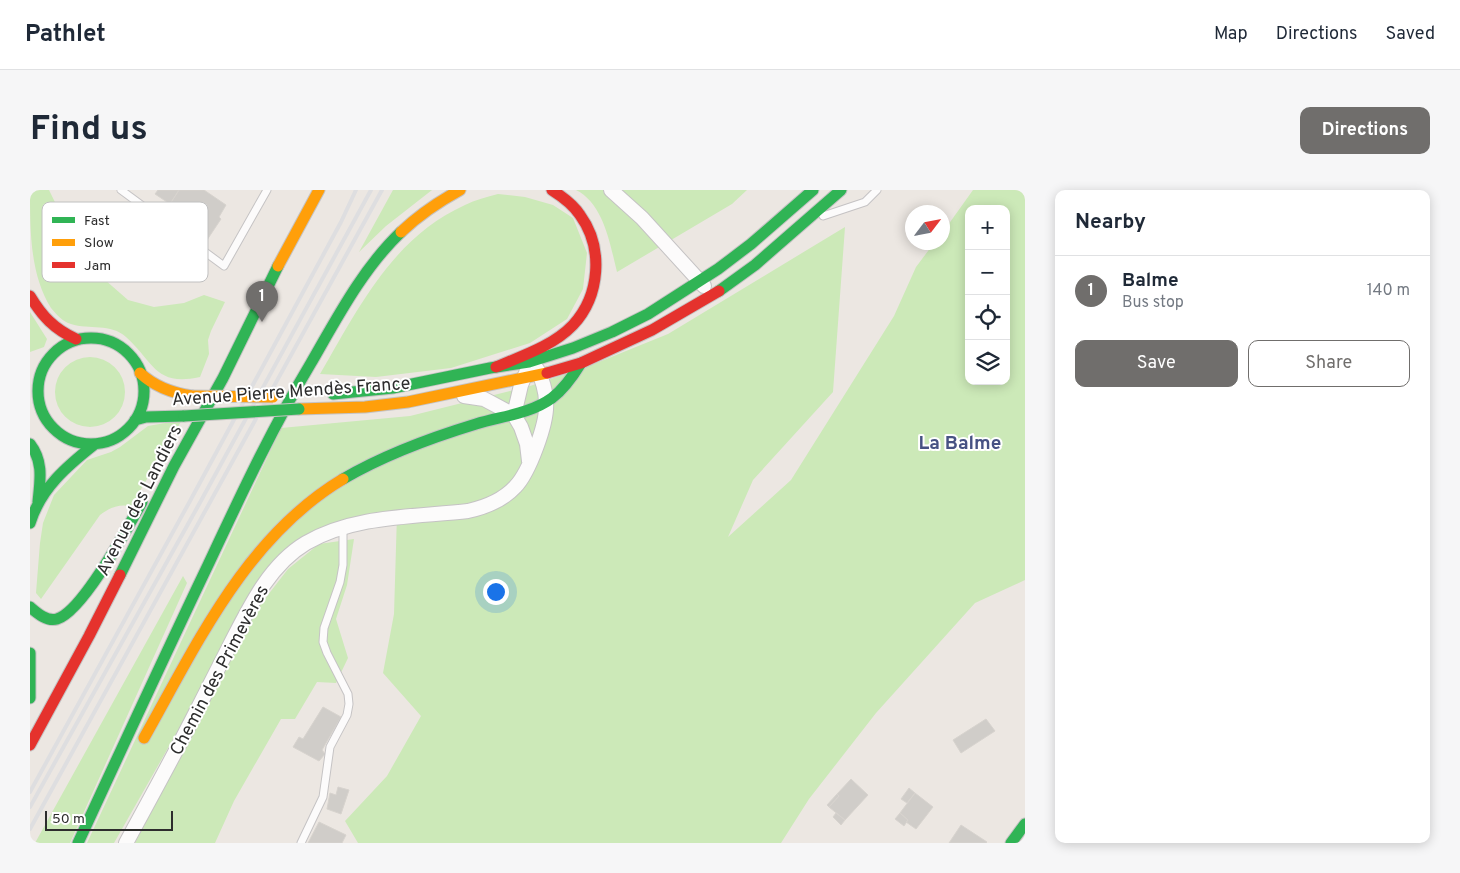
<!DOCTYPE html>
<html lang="en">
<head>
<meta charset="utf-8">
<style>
  body { margin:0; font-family:Overpass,sans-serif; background:#f6f6f7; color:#1f2937 }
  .controls { position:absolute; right:15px; top:15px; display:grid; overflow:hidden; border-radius:10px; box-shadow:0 2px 12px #0003 }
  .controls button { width:45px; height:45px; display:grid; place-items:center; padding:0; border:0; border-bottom:1px solid #e0e1e3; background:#fff; color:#1f2937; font:25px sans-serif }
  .compass { position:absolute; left:875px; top:15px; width:45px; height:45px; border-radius:50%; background:#fff; box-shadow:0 2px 12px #0003; rotate:58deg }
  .scale { position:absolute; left:15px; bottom:12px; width:128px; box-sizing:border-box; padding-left:5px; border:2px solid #2d2d2d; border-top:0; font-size:14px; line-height:18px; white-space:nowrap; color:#2d2d2d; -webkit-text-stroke:4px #fff; paint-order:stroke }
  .you { position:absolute; left:465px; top:401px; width:18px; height:18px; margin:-12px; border:4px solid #fff; border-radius:50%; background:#1a73e8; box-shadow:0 0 0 8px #1a73e833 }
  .badge { display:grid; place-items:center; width:32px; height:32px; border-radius:50%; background:#706e6c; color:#fff; font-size:16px; font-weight:700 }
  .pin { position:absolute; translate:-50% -41px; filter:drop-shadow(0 1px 2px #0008) }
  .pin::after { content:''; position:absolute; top:26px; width:18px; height:15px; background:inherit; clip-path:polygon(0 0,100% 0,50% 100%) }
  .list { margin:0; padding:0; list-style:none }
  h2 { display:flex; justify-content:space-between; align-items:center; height:65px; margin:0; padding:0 20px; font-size:21px }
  h2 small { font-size:16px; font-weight:400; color:#747a83 }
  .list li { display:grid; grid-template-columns:32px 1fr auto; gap:15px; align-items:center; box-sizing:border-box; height:70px; padding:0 20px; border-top:1px solid #e0e1e3 }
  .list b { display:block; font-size:19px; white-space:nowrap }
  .list p { margin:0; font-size:16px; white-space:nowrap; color:#747a83 }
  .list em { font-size:16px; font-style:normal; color:#747a83 }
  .actions { display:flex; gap:10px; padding:15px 20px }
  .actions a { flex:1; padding:11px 0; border:1px solid #706e6c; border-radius:10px; text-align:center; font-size:18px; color:#706e6c }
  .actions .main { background:#706e6c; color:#fff }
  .icon { flex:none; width:28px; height:28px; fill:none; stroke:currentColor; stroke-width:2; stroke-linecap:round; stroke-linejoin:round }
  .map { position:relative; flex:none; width:995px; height:653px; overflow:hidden; border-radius:10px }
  header { display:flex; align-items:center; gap:30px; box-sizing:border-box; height:70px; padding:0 25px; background:#fff; border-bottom:1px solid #e0e1e3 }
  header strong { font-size:24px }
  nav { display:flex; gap:28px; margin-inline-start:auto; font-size:18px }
  .intro { display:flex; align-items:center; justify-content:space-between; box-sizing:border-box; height:120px; padding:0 30px }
  h1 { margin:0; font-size:35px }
  .button { padding:12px 22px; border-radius:10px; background:#706e6c; color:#fff; font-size:18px; font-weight:700 }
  main { display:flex; gap:30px; padding:0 30px }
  aside { flex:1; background:#fff; border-radius:10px; box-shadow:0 2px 12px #0003 }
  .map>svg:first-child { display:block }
  .green { fill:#cce9b8; fill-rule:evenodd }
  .building { fill:#d0cdc9; stroke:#d7d3ce }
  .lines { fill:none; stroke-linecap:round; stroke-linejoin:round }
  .lane-casing { stroke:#c5c3c4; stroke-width:9 }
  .street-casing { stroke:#c5c3c4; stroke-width:16 }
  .fast-casing { stroke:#c5c3c4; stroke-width:13 }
  .slow-casing { stroke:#c5c3c4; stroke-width:13 }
  .jam-casing { stroke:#c5c3c4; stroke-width:13 }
  .lane { stroke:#fcfbfb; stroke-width:7 }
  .street { stroke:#fcfbfb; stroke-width:14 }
  .fast { stroke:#30b455; stroke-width:11 }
  .slow { stroke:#ff9f0a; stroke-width:11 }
  .jam { stroke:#e5322d; stroke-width:11 }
  .rail { stroke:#dedee0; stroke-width:4 }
  .fast-bridge-casing { stroke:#c6c4c3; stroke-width:13; stroke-linecap:butt }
  .slow-bridge-casing { stroke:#c6c4c3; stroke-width:13; stroke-linecap:butt }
  .fast-bridge { stroke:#30b455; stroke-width:11 }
  .slow-bridge { stroke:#ff9f0a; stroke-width:11 }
  .labels { text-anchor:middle; stroke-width:4; stroke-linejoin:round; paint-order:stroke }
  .street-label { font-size:18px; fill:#2d2d2d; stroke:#fff }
  .neighbourhood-label { font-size:19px; font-weight:bold; fill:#475283; stroke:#fff }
  .key { fill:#fff; stroke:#c0c0c0; stroke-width:1 }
  .key-label { font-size:14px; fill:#2d2d2d }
</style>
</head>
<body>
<header>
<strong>Pathlet</strong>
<nav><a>Map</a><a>Directions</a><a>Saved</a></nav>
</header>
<div class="intro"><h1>Find us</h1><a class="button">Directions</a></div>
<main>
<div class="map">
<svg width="995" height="653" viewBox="0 0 995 653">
  <rect width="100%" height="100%" fill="#ece7e2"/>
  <!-- green -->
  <path class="green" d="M0,0H19L44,51L74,89L98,110L124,117L154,113L174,105L195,112L181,141L178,150L179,164L170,187C125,197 124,172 96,147C81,133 59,140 41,134C33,132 26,124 21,118C0,85 0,40 0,0Z
    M363,0H402L356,36L329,62Z
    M546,0H717L702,14L587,82C580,54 574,14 546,0Z
    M943,0H995V390L945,413L846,523L779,609L751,653H328L315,631L357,586L391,526L353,483L364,424L367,324L264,356L167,507L84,653H57L251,238L380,226L500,196L554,178L638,144L815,37L803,202L723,290L698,347L761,290L864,126L886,77L904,53L912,52L913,42ZM939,19H976V191H939Z
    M468,4L495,7L523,15L543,28L557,63L553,99L537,129L500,153L421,178L346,187L290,184C328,119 362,48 435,15C445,10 457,7 468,4Z
    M0,122L17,149L14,157L0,162Z
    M25 202a35 35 0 1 1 70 0a35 35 0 1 1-70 0Z
    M152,230L101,316C88,314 81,317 70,325L11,409L6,403L10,353L13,333L24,305L57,270L81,262L90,257L118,236Z
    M324,349L317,395L306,429L318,468L306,493L287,492L265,529H251L204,611L185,653H105L185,495L227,419L258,379L289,354Z
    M153,386L157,393L40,653H5Z"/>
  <!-- building -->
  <path class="building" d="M128,0H149L140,14L125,4Z
    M149,0H174L196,15L189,27L191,29L175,53L165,46L171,37L140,14Z
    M293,517L311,527L292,560L295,564L289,571L263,557L269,547L273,549Z
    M956,529L965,541L931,563L923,550Z
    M821,589L838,605L815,630L799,617L809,606L807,604Z
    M308,597L319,600L311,624L297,619L300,603L306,605Z
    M879,598L885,603L877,613L871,609Z
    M885,603L903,617L886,639L876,632L878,630L870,623Z
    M807,604L809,606L799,617L797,615Z
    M806,623L815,630L811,635L803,627Z
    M870,623L878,630L874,636L865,629Z
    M289,632L316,645L312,653H278Z
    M931,635L957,652L956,653H919Z"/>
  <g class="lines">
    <!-- lane casing -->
    <g class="lane-casing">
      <path id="lane" d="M91,0L194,76L237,0
        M793,26L835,12L847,0
        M271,653L293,607L300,557L317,525L319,514L318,504L297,463L293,452L294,438L310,392L313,375V338"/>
    </g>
    <!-- street casing -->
    <g class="street-casing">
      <path id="street" d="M581,0L612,28L674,96
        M434,206L454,209L484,225L491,237L497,254L499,271
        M484,225L491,195L496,183
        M96,653C119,611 142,569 164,526C176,502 188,479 200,455C219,418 239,375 276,353C324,325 385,327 438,321C456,317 472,311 485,297C499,283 518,232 516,212C516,202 512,188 507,179"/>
    </g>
    <!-- fast casing -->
    <g class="fast-casing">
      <path id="fast" d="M689,101L725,75L811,0
        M8 201a53 53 0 1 1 106 0a53 53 0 1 1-106 0Z
        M303,204L363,198L460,178L499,172L543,158L582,142L618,124L688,79L721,54L783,0
        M105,230L116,227L154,226
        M0,254C14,272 10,291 8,312
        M313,289C354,265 400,248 446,234C472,226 500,224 522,208C534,199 543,186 551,173
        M0,333C11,298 37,276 65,254
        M90,385L144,276L193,188L248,76
        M0,417C7,423 17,432 27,429C53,421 98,337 112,312
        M0,463V508
        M48,653C91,560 134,467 178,375C210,307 242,238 281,173C307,128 333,78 371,42
        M981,653L995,634"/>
    </g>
    <!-- slow casing -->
    <g class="slow-casing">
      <path id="slow" d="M371,42C389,25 408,12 430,0
        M248,76L289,0
        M110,183C125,197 142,203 162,206
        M269,219L335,217L378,212L517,183
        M114,548C167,454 216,347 313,289"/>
    </g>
    <!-- jam casing -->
    <g class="jam-casing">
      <path id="jam" d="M0,106C12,126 24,139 46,149
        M466,177C492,166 523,156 543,135C570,106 574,58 550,25C543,14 533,7 522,0
        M517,183L551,173L622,140L689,101
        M0,555L59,446L90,385"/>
    </g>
    <!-- lane -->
    <use href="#lane" class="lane"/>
    <!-- street -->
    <use href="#street" class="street"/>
    <!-- fast -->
    <use href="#fast" class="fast"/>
    <!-- slow -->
    <use href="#slow" class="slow"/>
    <!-- jam -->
    <use href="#jam" class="jam"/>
    <!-- rail -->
    <path class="rail" d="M0,602L160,311L311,32L326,0
      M0,617L167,318L341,0
      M0,639L352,0"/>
    <!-- fast-bridge casing -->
    <g class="fast-bridge-casing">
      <path id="fast-bridge" d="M154,226L269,219"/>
    </g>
    <!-- slow-bridge casing -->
    <g class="slow-bridge-casing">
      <path id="slow-bridge" d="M162,206L243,207"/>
    </g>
    <!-- fast-bridge -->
    <use href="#fast-bridge" class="fast-bridge"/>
    <!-- slow-bridge -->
    <use href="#slow-bridge" class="slow-bridge"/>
  </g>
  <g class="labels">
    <!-- street labels -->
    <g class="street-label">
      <text transform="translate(261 201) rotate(-4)" y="6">Avenue Pierre Mendès France</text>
      <text transform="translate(109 310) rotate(-63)" y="6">Avenue des Landiers</text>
      <text transform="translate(189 480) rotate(-62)" y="6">Chemin des Primevères</text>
    </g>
    <!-- neighbourhood labels -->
    <g class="neighbourhood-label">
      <text x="930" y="259">La Balme</text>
    </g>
  </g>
  <!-- legend -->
  <rect x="12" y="12" width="166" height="80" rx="8" class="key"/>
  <rect x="22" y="27" width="23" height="6" fill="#30b455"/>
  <rect x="22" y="49" width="23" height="7" fill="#ff9f0a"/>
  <rect x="22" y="72" width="23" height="6" fill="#e5322d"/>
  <g class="key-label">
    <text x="54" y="35">Fast</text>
    <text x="54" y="57">Slow</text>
    <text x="54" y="80">Jam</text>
  </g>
</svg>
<div class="controls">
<button>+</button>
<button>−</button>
<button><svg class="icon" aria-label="locate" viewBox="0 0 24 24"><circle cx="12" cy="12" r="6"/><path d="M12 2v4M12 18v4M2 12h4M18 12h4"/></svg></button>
<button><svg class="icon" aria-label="layers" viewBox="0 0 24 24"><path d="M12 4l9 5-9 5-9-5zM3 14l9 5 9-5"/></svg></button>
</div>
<svg class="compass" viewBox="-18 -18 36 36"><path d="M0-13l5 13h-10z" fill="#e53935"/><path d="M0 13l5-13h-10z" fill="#747a83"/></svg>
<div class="scale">50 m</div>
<div class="you"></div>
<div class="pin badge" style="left:232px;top:132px">1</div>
</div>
<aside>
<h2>Nearby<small></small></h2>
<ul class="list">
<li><span class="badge">1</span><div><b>Balme</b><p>Bus stop</p></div><em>140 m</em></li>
</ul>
<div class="actions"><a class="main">Save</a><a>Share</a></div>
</aside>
</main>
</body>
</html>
